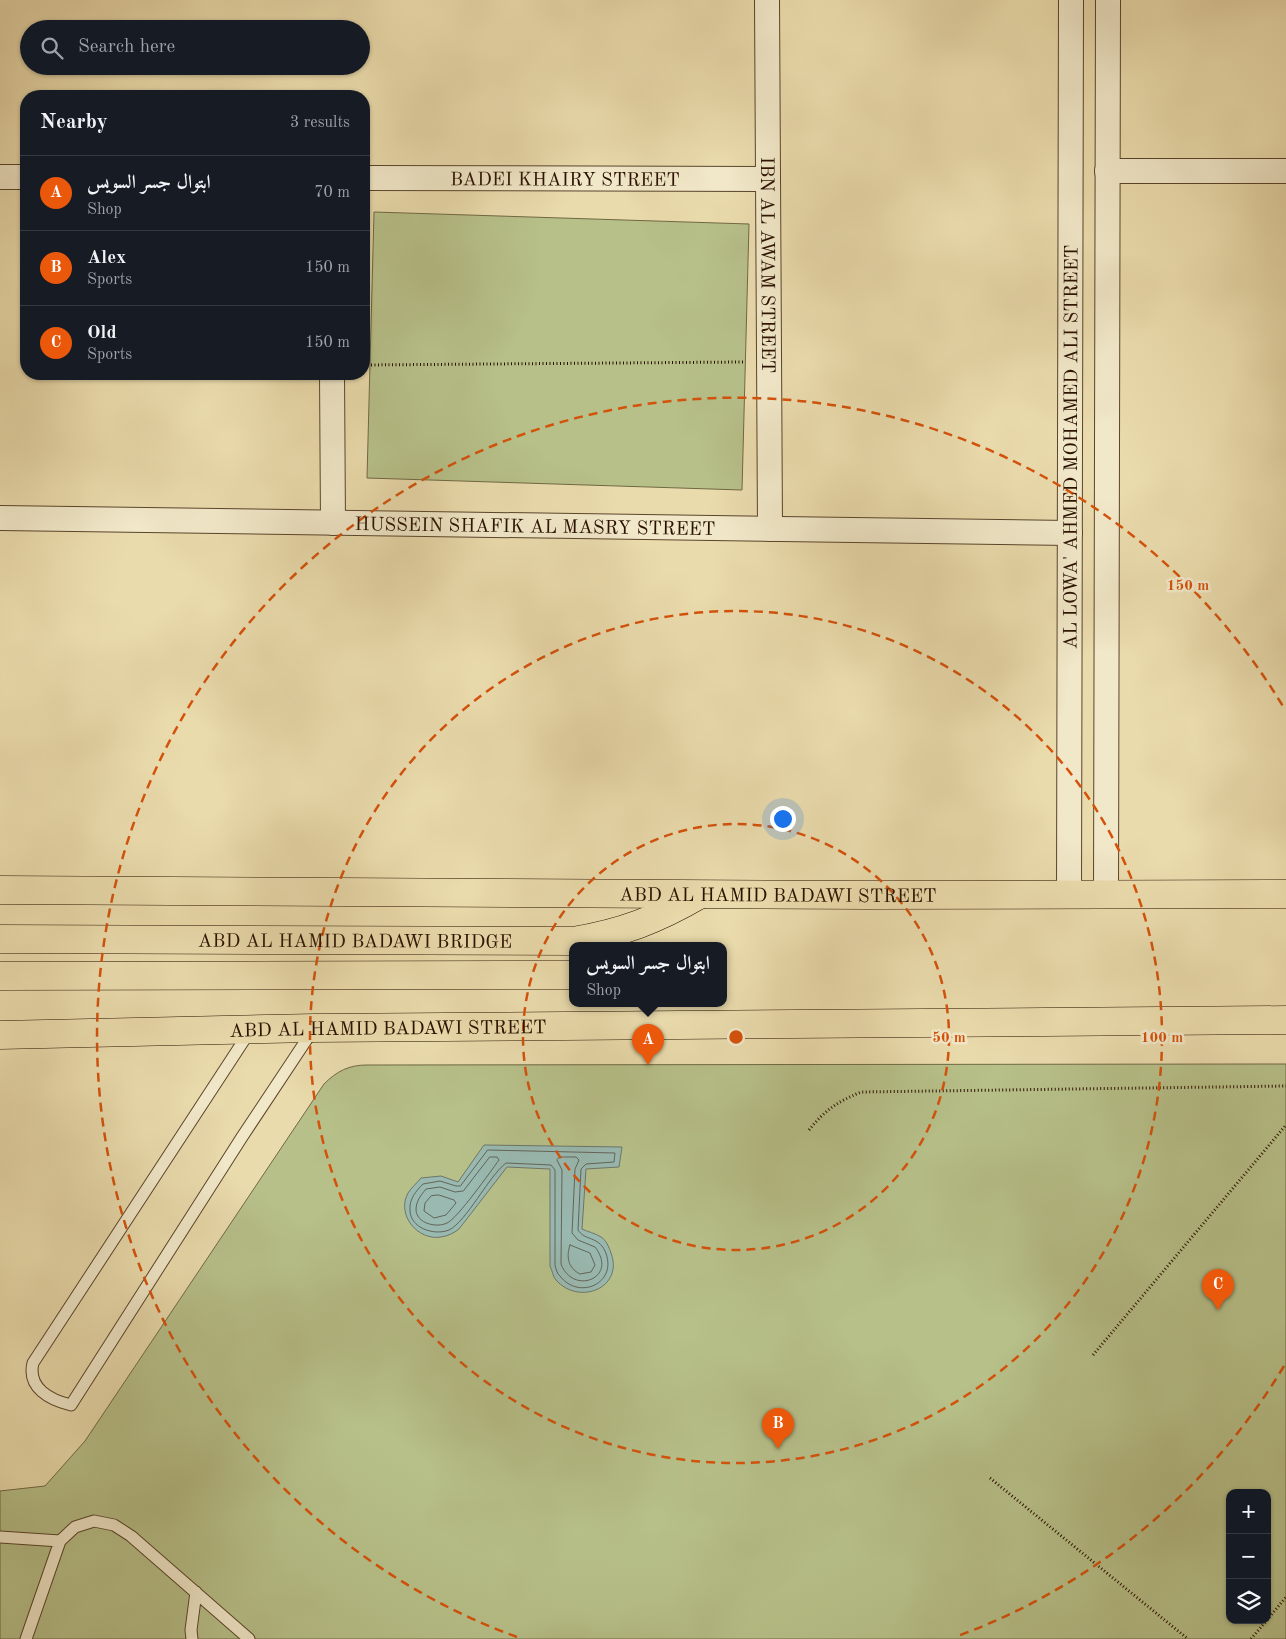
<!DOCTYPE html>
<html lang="en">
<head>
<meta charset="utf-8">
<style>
  body { margin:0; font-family:"Old Standard TT",Amiri,serif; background:#242831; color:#f1f3f6 }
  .controls { position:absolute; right:15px; bottom:15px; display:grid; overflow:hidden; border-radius:10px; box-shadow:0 1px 4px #0004 }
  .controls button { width:45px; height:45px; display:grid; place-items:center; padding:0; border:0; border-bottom:1px solid #363941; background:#171b24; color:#f1f3f6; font:25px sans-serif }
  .you { position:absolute; left:782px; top:818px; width:18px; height:18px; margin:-12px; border:4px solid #fff; border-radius:50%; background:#1a73e8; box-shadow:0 0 0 8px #1a73e833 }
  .badge { display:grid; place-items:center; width:32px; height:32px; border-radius:50%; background:#ea580c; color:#fff; font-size:16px; font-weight:700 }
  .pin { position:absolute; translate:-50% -41px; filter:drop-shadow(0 1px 2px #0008) }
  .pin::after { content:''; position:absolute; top:26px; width:18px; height:15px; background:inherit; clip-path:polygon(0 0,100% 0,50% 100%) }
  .popup { position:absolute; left:569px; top:942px; width:158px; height:65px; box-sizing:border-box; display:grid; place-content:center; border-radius:10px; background:#171b24; filter:drop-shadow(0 1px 4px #0005); font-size:16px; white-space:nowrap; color:#9ea1a6 }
  .popup b { font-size:19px; color:#f1f3f6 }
  .popup::after { content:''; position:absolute; left:50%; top:100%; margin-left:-10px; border:10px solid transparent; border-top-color:#171b24 }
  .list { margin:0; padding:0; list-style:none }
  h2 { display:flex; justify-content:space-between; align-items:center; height:65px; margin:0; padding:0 20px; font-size:21px }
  h2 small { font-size:16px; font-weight:400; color:#9ea1a6 }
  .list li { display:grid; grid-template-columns:32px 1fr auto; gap:15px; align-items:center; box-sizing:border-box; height:75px; padding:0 20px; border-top:1px solid #363941 }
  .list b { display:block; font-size:19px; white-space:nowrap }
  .list p { margin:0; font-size:16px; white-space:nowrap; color:#9ea1a6 }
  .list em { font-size:16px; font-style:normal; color:#9ea1a6 }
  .icon { flex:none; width:28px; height:28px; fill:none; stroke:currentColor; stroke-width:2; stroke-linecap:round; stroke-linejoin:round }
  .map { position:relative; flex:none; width:1286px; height:1639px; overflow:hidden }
  .search { position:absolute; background:#171b24; box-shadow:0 1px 4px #0004; left:20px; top:20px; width:350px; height:55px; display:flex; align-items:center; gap:12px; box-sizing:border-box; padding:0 18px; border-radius:28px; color:#9ea1a6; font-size:19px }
  .panel { position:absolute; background:#171b24; box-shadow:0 1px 4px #0004; left:20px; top:90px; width:350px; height:290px; border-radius:20px }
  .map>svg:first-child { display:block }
  .green { fill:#b7c089; stroke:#706844; fill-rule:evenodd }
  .water { fill:#99b9b1; stroke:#6d766a }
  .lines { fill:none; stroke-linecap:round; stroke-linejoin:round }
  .shore { stroke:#626558; stroke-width:1 }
  .service-casing { stroke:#5a442b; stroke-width:13 }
  .minor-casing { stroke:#5a442b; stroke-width:26 }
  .primary-casing { stroke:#2a1100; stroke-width:29 }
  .path { stroke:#2a1100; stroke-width:3; stroke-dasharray:1 2.5; stroke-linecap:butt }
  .service { stroke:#f1e8c9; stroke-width:11 }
  .minor { stroke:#f1e8c9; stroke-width:24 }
  .primary { stroke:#eadbac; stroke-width:28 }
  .ring { fill:none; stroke:#d5520b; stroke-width:2.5; stroke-dasharray:9 6 }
  .labels { text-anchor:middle; stroke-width:5; stroke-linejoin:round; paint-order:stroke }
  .street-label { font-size:19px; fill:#2a1100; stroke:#f1e8c9 }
  .centre { fill:#d5520b; stroke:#f1e8c9; stroke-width:2.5 }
  .ring-label { font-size:15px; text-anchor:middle; font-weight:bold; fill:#d5520b; stroke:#f1e8c9; stroke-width:5; stroke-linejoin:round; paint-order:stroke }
</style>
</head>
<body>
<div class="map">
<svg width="1286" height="1639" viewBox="0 0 1286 1639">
  <rect width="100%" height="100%" fill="#eadbac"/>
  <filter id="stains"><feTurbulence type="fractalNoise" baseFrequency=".004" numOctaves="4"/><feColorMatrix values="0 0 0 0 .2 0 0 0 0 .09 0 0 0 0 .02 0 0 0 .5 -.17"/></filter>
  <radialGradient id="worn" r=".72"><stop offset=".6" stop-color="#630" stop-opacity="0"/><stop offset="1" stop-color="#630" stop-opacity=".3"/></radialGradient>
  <!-- green -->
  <path class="green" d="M374,212L749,224L742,490L367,478Z
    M1286,1064V1639H0V1491L45,1486L85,1441L324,1084C337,1071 349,1065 367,1065ZM1230,1493H1267V1620H1230Z"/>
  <!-- water -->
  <path class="water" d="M484,1145L622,1147L619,1167L586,1169L582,1229C588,1232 595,1233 601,1237C606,1240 609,1247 611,1253C624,1288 579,1306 556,1280C553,1277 552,1270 550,1266V1169L507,1167L459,1229C454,1233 448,1236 441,1237C418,1241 396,1215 408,1193C411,1188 417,1183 421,1178L441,1176L458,1182Z"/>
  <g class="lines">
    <!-- shore -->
    <path class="shore" d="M488,1150L615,1153L614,1162L586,1164L581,1169L578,1230C585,1241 598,1236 605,1251C619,1283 579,1301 560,1276C557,1274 556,1269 555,1265V1170L551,1165L506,1163C488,1177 467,1221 449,1230C434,1236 410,1228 410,1210C409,1199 416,1191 423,1184L440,1181L456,1186H460Z
      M490,1157H497L499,1160C491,1171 457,1219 447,1223C437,1228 417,1224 416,1210C416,1201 421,1195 426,1189L440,1187L455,1192L463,1191Z
      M560,1157H576L579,1160L575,1169L572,1233L578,1240L595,1247C619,1278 573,1296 561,1264L562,1170L557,1160Z
      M439,1195L454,1200L456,1203L446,1215L434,1218L424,1211L425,1203L431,1196Z
      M570,1245L590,1253L595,1265L591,1272L580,1274C568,1268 566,1257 570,1245Z"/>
    <!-- service casing -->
    <g class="service-casing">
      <path id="service" d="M250,1031L33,1363C27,1388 50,1400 71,1405L242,1137L313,1030
        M0,1537L60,1541
        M26,1639L60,1541L75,1527L94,1521L114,1525L131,1536L249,1639
        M192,1639L191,1630L196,1592"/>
    </g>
    <!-- minor casing -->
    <g class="minor-casing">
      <g id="minor">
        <path id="s1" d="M767,0L770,529"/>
        <path d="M1107,171H1286"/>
        <path d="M0,177H26"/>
        <path id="s2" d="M364,178L768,179"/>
        <path d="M332,374L333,523"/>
        <path id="s3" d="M0,518L1070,533"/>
        <path id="s4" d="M1069,895L1071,0"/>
        <path d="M1106,895L1108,0"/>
      </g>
    </g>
    <!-- primary casing -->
    <g class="primary-casing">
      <g id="primary">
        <path id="s5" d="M0,890L867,895L1286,894"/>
        <path id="s6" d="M0,939L573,941C622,933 656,920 699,895"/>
        <path d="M0,976L573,975"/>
        <path id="s7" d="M0,1035L314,1028L1286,1020"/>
      </g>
    </g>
    <!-- path -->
    <path class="path" d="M364,365L743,362
      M809,1130C825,1110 837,1102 861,1092L1286,1086
      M1093,1355L1286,1125
      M990,1478L1188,1639
      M1267,1620L1286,1597
      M1251,1639L1267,1620"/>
    <!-- service -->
    <use href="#service" class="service"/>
    <!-- minor -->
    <use href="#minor" class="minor"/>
    <!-- primary -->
    <use href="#primary" class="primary"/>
  </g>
  <!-- distance rings -->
  <g class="ring">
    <circle cx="736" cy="1037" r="213"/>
    <circle cx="736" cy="1037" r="426"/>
    <path d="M1284 1366A639 639 0 0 1 955 1637M517 1637A639 639 0 1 1 1284 708"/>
  </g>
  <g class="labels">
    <!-- street labels -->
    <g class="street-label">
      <text dy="7" stroke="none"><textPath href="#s2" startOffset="201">BADEI KHAIRY STREET</textPath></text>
      <text dy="7" stroke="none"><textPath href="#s1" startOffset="265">IBN AL AWAM STREET</textPath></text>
      <text dy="7" stroke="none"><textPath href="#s4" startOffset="448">AL LOWA' AHMED MOHAMED ALI STREET</textPath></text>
      <text dy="7" stroke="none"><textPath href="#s3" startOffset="535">HUSSEIN SHAFIK AL MASRY STREET</textPath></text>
      <text dy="7" stroke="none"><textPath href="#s5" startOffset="778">ABD AL HAMID BADAWI STREET</textPath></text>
      <text dy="7" stroke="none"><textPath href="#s6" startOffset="355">ABD AL HAMID BADAWI BRIDGE</textPath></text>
      <text dy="7" stroke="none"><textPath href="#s7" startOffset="388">ABD AL HAMID BADAWI STREET</textPath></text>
    </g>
  </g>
  <circle cx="736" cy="1037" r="8" class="centre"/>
  <g class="ring-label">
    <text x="1188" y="590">150 m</text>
    <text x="949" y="1042">50 m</text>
    <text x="1162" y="1042">100 m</text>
  </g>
  <rect width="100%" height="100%" filter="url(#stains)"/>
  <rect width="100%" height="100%" fill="url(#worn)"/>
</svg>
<div class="controls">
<button>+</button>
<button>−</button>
<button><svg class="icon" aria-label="layers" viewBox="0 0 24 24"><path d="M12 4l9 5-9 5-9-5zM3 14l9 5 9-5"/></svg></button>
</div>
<div class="you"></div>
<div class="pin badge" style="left:648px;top:1065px">A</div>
<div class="popup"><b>ابتوال جسر السويس</b>Shop</div>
<div class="pin badge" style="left:778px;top:1449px">B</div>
<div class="pin badge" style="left:1218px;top:1310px">C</div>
<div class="search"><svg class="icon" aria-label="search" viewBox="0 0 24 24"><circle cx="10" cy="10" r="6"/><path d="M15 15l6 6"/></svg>Search here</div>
<section class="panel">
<h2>Nearby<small>3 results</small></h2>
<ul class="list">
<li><span class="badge">A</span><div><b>ابتوال جسر السويس</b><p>Shop</p></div><em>70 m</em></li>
<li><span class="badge">B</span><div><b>Alex</b><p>Sports</p></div><em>150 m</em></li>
<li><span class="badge">C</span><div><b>Old</b><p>Sports</p></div><em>150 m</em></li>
</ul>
</section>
</div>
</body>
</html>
